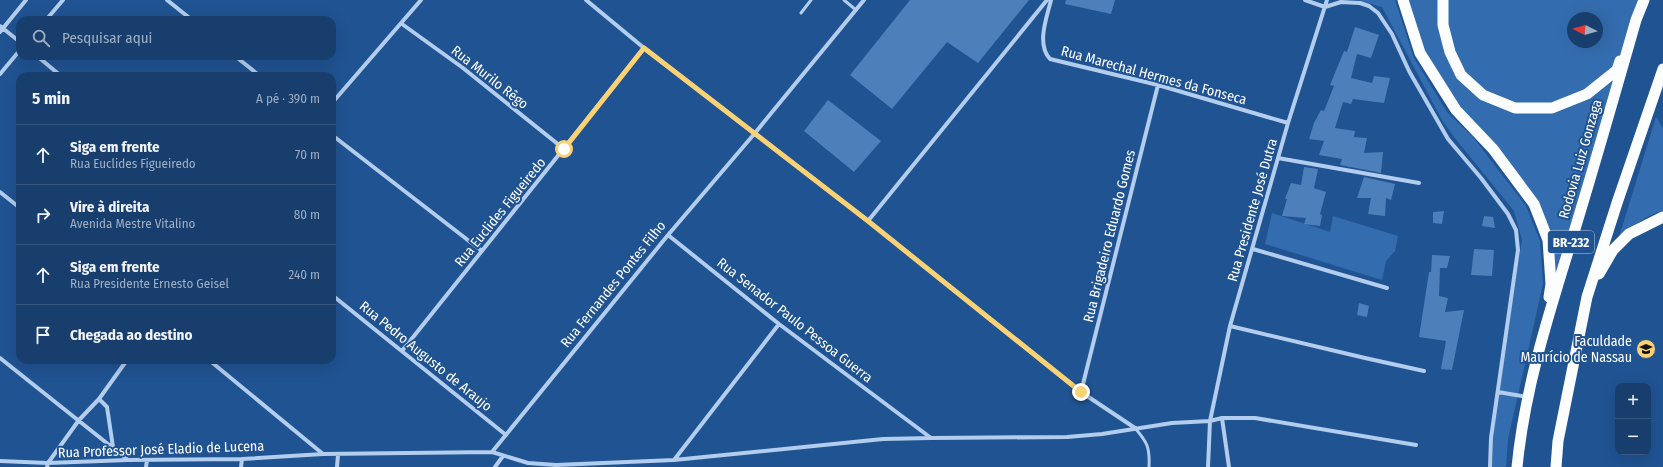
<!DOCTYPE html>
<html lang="pt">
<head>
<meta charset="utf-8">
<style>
  body { margin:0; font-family:"Fira Sans Condensed",sans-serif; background:#254976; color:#f1f3f6 }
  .controls { position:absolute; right:12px; bottom:12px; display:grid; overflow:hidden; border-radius:8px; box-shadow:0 4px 16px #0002 }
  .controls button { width:36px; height:36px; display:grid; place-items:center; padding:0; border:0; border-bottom:1px solid #365781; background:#183e6e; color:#f1f3f6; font:20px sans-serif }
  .compass { position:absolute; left:1567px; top:12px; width:36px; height:36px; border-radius:50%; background:#183e6e; box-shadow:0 4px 16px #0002; rotate:275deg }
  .stop { position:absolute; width:12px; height:12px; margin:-9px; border:3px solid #fad273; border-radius:50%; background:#fff }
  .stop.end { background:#fad273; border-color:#fff; box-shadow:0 1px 4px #0008 }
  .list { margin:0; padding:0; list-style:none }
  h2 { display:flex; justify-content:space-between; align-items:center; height:52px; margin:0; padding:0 16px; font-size:17px }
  h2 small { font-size:13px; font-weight:400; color:#9faec2 }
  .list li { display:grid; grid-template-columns:26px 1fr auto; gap:12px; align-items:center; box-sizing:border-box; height:60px; padding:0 16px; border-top:1px solid #365781 }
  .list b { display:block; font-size:15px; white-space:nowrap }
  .list p { margin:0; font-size:13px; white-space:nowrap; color:#9faec2 }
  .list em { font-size:13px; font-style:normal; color:#9faec2 }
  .icon { flex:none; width:22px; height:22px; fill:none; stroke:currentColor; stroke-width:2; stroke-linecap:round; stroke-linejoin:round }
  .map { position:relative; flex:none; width:1663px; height:467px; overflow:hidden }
  .search { position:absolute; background:#183e6e; box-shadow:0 4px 16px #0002; left:16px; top:16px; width:320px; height:44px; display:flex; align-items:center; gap:10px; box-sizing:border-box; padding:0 14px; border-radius:12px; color:#9faec2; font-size:15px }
  .panel { position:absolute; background:#183e6e; box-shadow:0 4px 16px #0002; left:16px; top:72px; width:320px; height:292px; border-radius:12px }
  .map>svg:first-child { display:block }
  .green { fill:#346daf; fill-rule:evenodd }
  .building { fill:#4d7fba }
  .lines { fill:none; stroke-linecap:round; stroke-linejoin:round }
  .service { stroke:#b2cded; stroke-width:3 }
  .minor { stroke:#b2cded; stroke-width:4 }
  .trunk { stroke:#fcfdff; stroke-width:11 }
  .route { stroke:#fad273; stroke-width:5 }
  .labels { text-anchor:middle; stroke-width:4; stroke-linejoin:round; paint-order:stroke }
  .shield { fill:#205392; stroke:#bccbde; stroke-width:1 }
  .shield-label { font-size:13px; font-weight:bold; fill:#fff }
  .street-label { font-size:14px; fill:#fff; stroke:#205392 }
  .poi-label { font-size:14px; fill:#fff; stroke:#205392; text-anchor:end }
</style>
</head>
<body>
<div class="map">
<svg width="1663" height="467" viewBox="0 0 1663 467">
  <rect width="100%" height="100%" fill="#205392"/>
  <!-- green -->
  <path class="green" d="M1358,0H1395L1414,58L1447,112L1473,137L1526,206L1540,241L1543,284L1508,439L1506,467H1492L1494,421L1506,340L1522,240L1514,211L1454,137L1442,120L1382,7Z
    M1403,0H1644L1546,326L1551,284L1548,240L1534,204L1456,110L1420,53ZM1573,18H1597V42H1573Z
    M1656,117L1663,128V211C1646,214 1633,227 1619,237Z
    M1272,213L1330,232L1333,216L1398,236L1395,251L1386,261L1382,280L1265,244Z"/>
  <!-- building -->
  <path class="building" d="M910,0H1029L978,63L947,42L892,109L850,75Z
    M1066,0H1115L1111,14L1065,4Z
    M1355,27L1379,35L1371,58L1357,54L1351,78L1372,83L1374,76L1390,78L1384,103L1353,99L1351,104L1343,102L1335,128L1355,131L1354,137L1367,138L1364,153L1383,152L1381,173L1340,165L1342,159L1319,155L1324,141L1309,139L1314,123L1321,110L1324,111L1334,86L1330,85L1344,51L1347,52Z
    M828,100L881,141L854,172L804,131Z
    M1304,167L1318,169L1314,188L1326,192L1320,214L1322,215L1320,226L1304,224L1306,218L1282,216L1287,199H1285L1291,183L1301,185Z
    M1364,177L1395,184L1391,200L1386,198L1385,216L1368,214L1371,198H1357Z
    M1444,211L1442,224L1433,223V212Z
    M1484,216L1493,217L1495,228L1482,226Z
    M1474,249L1494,250L1492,276L1471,275Z
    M1432,255L1450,256L1447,268H1440L1439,296L1448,298L1445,312L1464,310L1452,370L1441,369L1446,341L1419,337L1429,272H1431Z
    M1359,303L1369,306L1367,317L1357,315Z"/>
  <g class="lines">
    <!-- service -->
    <path class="service" d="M844,0L856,10
      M801,13L811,0
      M1135,428C1147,442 1150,447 1149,467"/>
    <!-- minor -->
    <path class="minor" d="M167,0L192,20
      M586,0L644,48L868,221L1081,392L1135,428
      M1051,0C1047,17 1036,44 1050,59L1158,85L1288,123
      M1305,0L1325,7
      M1325,7L1341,2L1360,3L1369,6L1378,13L1392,34L1409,71L1448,139L1481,178L1508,214L1516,230L1518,250L1491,438L1490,467
      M46,20L63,0
      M402,24L463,68L564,149
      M0,26L20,42
      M0,32L26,0
      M37,56L61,76
      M235,56L260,76
      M0,74L20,50
      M332,103L421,0
      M332,135L482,251
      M1278,158L1419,183
      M0,192L20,208
      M868,221L1047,0
      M668,235L779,324L931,438L1067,437L1102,434L1172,423L1210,421L1222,418H1255L1416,445
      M1253,249L1387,288
      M332,295L506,435
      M1230,326L1365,358L1424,371
      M402,351L644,48
      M0,358L128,460
      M209,360L323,454
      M1081,392L1158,85
      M1498,392L1527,397
      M99,399L107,407L113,447
      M1222,418L1229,467
      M492,452L668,235L755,133L864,0
      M674,460L883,439L931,438
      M0,461L48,463L128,460L242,459L323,454L492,452L528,463L556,465L674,460L779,324
      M47,467L48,463L79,420L99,399L127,360
      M146,467L147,460
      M241,467L242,459
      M337,467L338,455
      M495,467L503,456
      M1208,467L1210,421L1230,326L1288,123L1327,0"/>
    <!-- trunk -->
    <path class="trunk" d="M1403,0L1420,53L1456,110L1493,149L1534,204L1548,240L1551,284L1549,297
      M1443,0V25L1450,52L1461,75L1483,95L1515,108H1552L1587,94L1617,70L1620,61
      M1599,274L1613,250L1629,234L1663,217
      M1517,467C1525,385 1551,307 1575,229C1596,160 1616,90 1636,20L1644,0
      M1556,467L1558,441L1587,297L1617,203L1663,69"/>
  </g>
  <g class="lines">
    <!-- route -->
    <path class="route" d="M564,149L644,48L868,221L1081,392"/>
  </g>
  <!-- icons -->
  <defs>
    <g id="university-disc" transform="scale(1)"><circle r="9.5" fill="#fad273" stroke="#205392"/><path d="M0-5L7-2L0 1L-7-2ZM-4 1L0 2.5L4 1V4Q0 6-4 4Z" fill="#111"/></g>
  </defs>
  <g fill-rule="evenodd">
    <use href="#university-disc" x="1646" y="349"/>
  </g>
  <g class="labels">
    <!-- shield labels -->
    <rect class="shield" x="1548" y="231" width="46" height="22" rx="3"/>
    <g class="shield-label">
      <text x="1571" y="247">BR-232</text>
    </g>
    <!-- street labels -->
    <g class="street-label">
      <text transform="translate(1154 75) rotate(15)" y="5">Rua Marechal Hermes da Fonseca</text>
      <text transform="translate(490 77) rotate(38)" y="5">Rua Murilo Rêgo</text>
      <text transform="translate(1580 159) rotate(-74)" y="5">Rodovia Luiz Gonzaga</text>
      <text transform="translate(1252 210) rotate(-74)" y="5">Rua Presidente José Dutra</text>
      <text transform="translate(500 212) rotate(-51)" y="5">Rua Euclides Figueiredo</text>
      <text transform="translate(1109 236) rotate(-76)" y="5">Rua Brigadeiro Eduardo Gomes</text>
      <text transform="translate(613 284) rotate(-51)" y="5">Rua Fernandes Pontes Filho</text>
      <text transform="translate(795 320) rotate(38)" y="5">Rua Senador Paulo Pessoa Guerra</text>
      <text transform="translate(426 356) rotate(39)" y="5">Rua Pedro Augusto de Araujo</text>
      <text transform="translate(161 449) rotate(-2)" y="5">Rua Professor José Eladio de Lucena</text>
    </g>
    <!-- poi labels -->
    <g class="poi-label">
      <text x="1632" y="346">Faculdade<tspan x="1632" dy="16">Maurício de Nassau</tspan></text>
    </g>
  </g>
</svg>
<div class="controls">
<button>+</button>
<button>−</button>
</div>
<svg class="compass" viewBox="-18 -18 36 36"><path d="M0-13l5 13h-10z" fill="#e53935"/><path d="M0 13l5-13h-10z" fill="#9faec2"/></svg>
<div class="stop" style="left:564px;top:149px"></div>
<div class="stop end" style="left:1081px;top:392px"></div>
<div class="search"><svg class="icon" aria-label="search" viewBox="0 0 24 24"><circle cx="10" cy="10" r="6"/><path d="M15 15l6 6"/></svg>Pesquisar aqui</div>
<section class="panel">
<h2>5 min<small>A pé · 390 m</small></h2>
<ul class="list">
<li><svg class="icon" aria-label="ahead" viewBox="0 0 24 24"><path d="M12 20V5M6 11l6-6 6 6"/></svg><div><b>Siga em frente</b><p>Rua Euclides Figueiredo</p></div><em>70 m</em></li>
<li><svg class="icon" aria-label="right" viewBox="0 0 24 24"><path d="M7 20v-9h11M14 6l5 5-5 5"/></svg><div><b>Vire à direita</b><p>Avenida Mestre Vitalino</p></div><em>80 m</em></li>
<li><svg class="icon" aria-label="ahead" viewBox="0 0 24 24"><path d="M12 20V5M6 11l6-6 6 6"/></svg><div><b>Siga em frente</b><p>Rua Presidente Ernesto Geisel</p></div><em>240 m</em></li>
<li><svg class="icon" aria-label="arrive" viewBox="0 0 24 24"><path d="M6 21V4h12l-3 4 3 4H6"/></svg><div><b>Chegada ao destino</b></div></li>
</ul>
</section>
</div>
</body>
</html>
